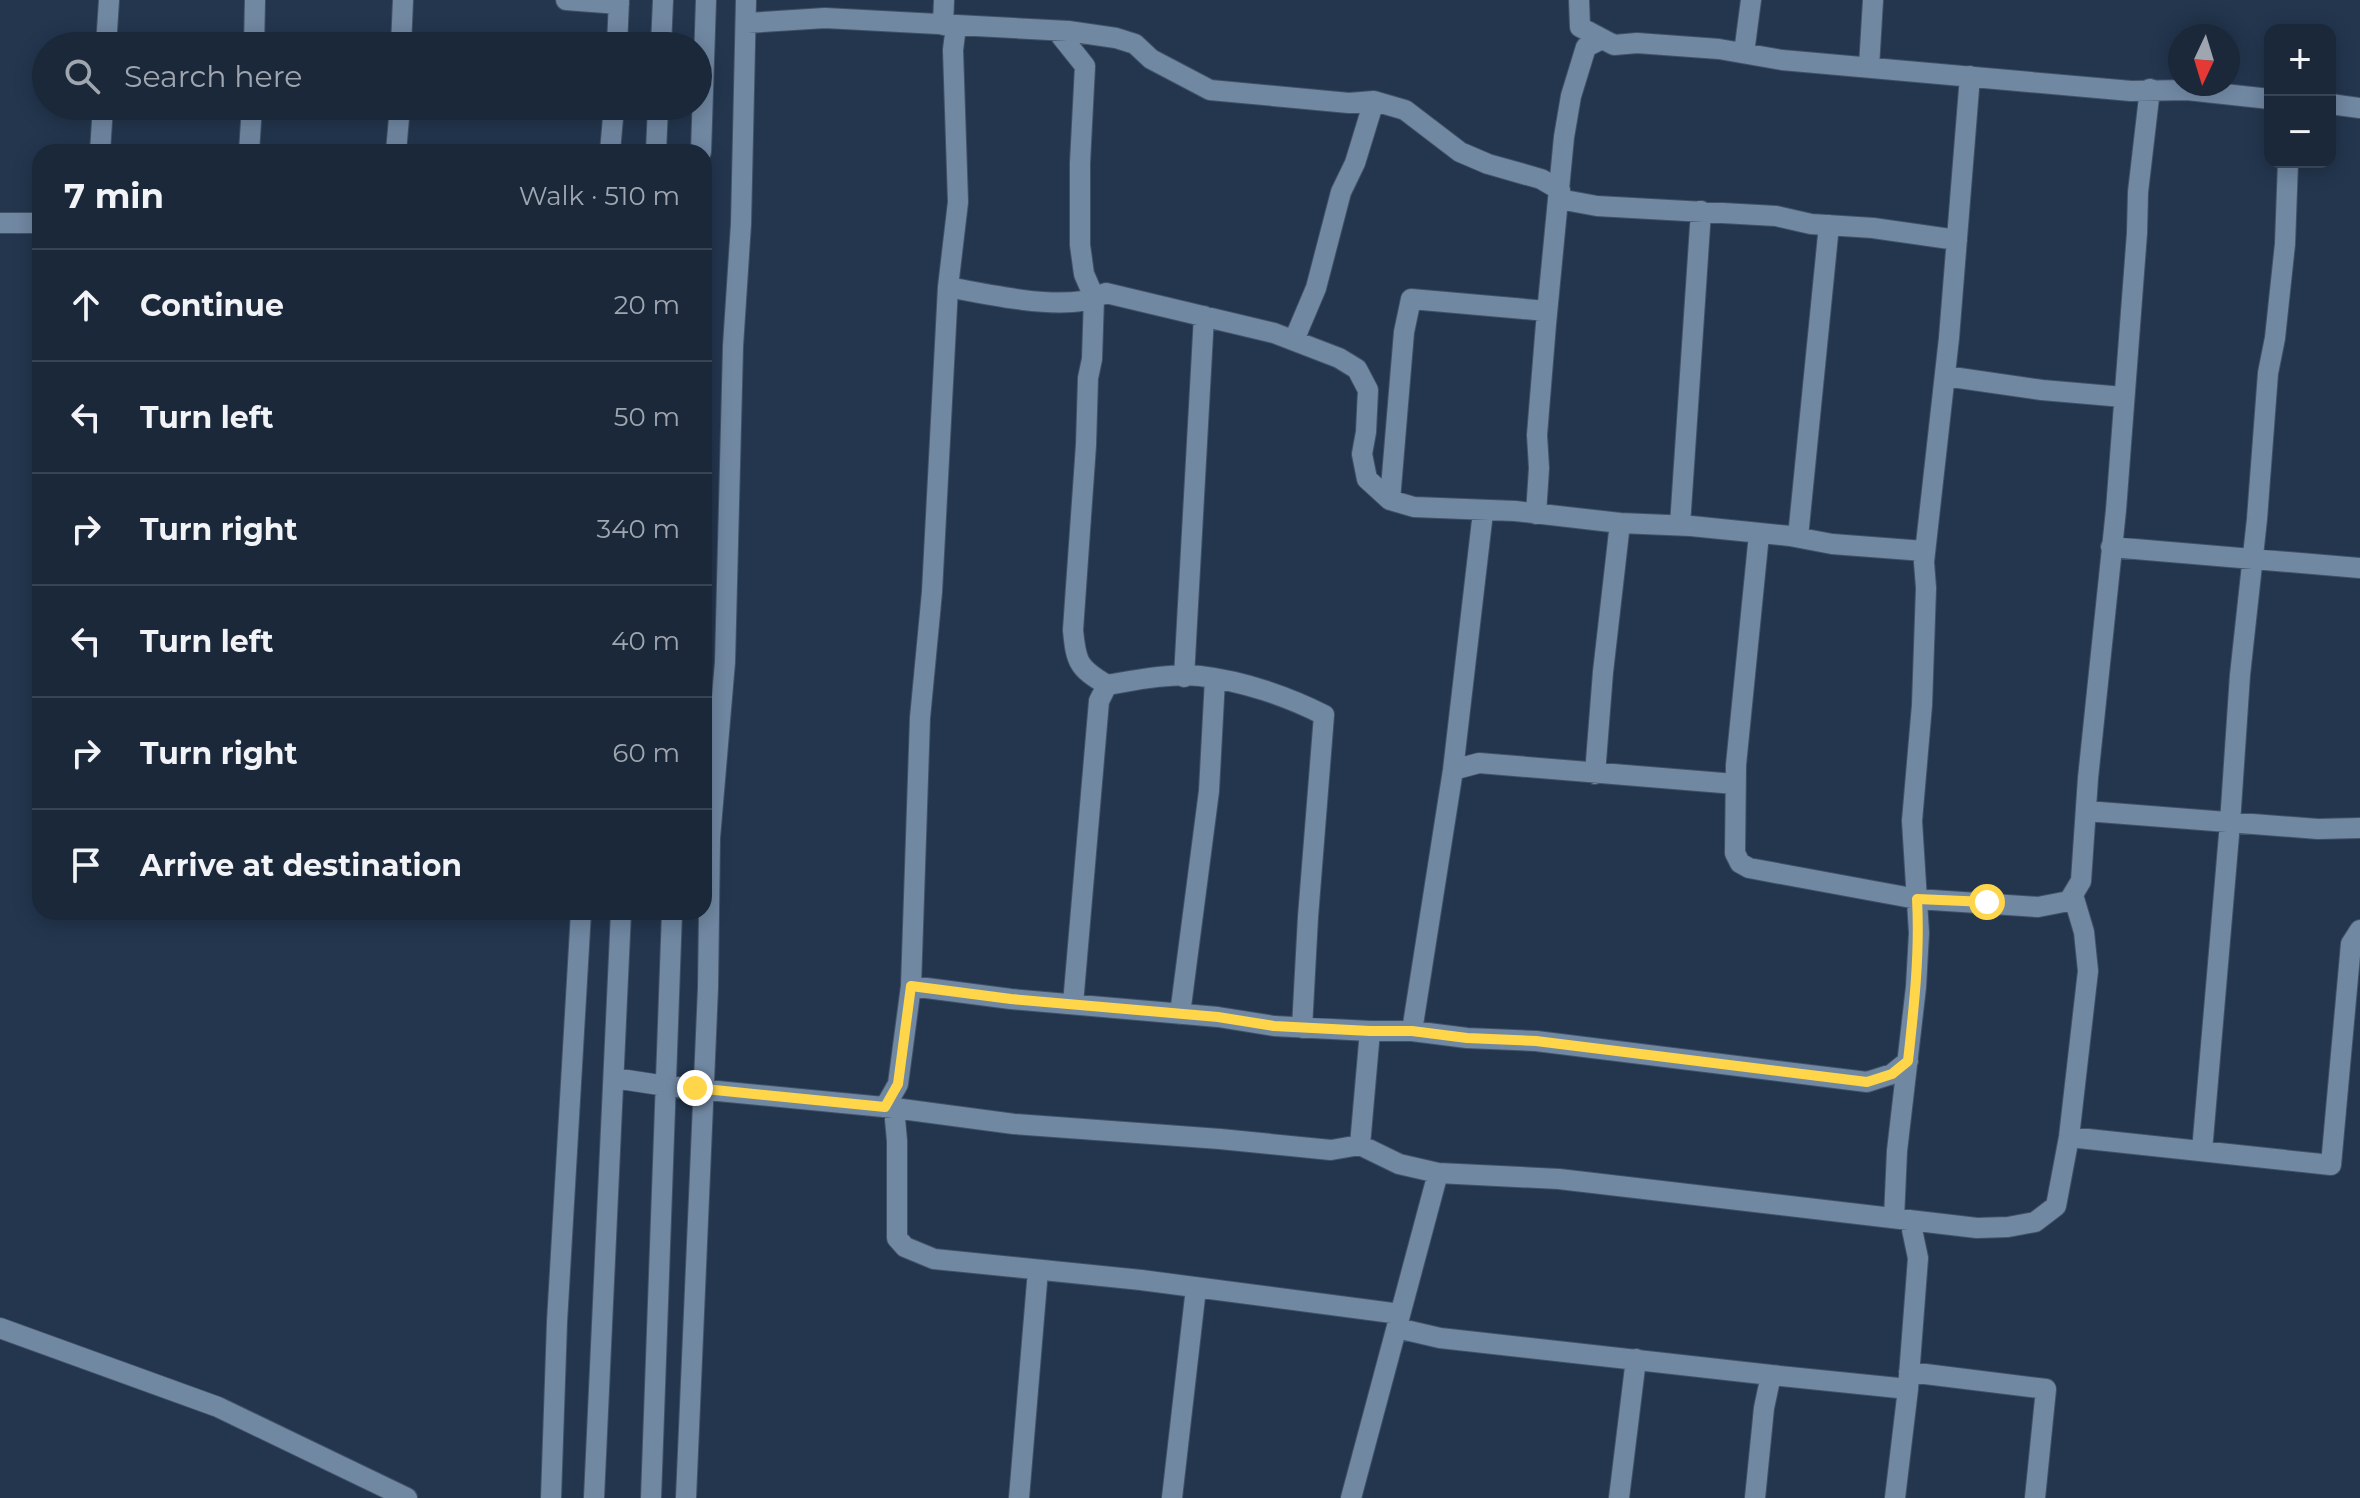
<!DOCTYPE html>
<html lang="en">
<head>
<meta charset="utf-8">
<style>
  body { margin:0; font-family:Montserrat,sans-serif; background:#273445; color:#f1f3f6 }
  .controls { position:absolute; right:24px; top:24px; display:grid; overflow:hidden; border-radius:16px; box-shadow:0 4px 20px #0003 }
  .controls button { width:72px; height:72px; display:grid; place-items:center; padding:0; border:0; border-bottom:2px solid #384454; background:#1a283a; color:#f1f3f6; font:40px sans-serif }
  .compass { position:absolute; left:2168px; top:24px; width:72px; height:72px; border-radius:50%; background:#1a283a; box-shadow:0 4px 20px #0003; rotate:184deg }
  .stop { position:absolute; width:24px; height:24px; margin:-18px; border:6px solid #ffd54a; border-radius:50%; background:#fff }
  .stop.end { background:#ffd54a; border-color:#fff; box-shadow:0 2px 8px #0008 }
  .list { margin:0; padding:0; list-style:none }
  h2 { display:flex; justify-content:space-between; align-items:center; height:104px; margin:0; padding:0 32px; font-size:34px }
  h2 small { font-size:26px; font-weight:400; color:#9fa6af }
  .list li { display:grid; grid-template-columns:52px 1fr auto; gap:24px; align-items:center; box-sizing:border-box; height:112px; padding:0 32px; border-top:2px solid #384454 }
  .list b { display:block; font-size:30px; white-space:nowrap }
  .list em { font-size:26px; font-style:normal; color:#9fa6af }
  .icon { flex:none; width:44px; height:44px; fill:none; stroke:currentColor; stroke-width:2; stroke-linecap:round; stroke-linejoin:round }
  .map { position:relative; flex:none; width:2360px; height:1498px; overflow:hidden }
  .search { position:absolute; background:#1a283a; box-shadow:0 4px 20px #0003; left:32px; top:32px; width:680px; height:88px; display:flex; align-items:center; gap:20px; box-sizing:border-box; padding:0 28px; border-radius:44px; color:#9fa6af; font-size:30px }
  .panel { position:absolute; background:#1a283a; box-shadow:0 4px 20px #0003; left:32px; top:144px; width:680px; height:776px; border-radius:24px }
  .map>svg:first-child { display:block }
  .building { fill:#4d3482; filter:url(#shadow) }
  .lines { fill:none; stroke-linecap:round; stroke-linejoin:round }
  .minor-casing { stroke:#415267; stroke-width:22 }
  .minor { stroke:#7188a3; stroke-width:20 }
  .route { stroke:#ffd54a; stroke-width:10 }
</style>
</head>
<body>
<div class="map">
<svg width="2360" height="1498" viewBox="0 0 2360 1498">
  <defs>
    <filter id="shadow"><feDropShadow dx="5" dy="8" stdDeviation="0" flood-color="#0009"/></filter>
  </defs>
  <rect width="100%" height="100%" fill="#23364e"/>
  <!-- building -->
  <path class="building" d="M562,106H598V110L562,109Z"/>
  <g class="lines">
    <!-- minor casing -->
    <g class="minor-casing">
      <path id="minor" d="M566,0L619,4
        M1579,0L1580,27L1614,45L1637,43L1719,49L1782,60L2131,91L2187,90L2270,99
        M747,23L825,18L1068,31L1116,38L1135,44L1151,59L1210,90L1349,103L1374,101L1405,110L1460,152L1488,164L1541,179L1560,190
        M943,25L944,0
        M1057,31L1085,66L1080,163V245L1084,274L1094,297L1092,359L1088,378L1086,445L1073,630C1076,662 1078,668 1107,685
        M106,46L109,0
        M254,46L255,0
        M401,46L403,0
        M617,46L619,0
        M661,46L663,0
        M1744,53L1751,0
        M1869,67L1873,0
        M2330,104L2360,108
        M100,152L103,106
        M249,152L252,106
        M396,152L400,106
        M610,152L614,106
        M656,152L658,106
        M701,152L706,0
        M1559,199L1597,206L1776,216L1811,224L1873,228L1957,240
        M0,223H40
        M948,287C985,294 1045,307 1082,301C1090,300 1099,296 1106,293L1274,333L1339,358L1357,369L1368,390L1366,432L1362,454L1367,479L1390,500
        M1547,311L1411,299L1404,332L1390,500L1414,507L1515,511L1620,523L1691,526L1790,536L1832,544L1924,551
        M1294,340L1316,288L1341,192L1355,163L1374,101
        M1945,376L2042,390L2123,397
        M1536,514L1539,468L1537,435L1546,324L1564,137L1571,96L1586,47L1602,39
        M1680,525L1701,211
        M1759,534L1736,765L1735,853L1740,863L1749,868L1917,899L2038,907L2069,901L2081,881L2088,778L2116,510L2137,233L2138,192L2150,89
        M1798,537L1829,225
        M2111,547L2360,568
        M1184,677L1204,316
        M1453,770L1479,763L1735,784
        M1595,774L1603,672L1620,523
        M2086,811L2318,829L2360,828
        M911,986L1011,999L1218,1017L1274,1026L1370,1031H1412L1467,1038L1536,1041L1867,1082L1892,1074L1908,1061
        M1073,1004L1099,701L1107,685C1136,680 1170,673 1200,676C1242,681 1287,696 1324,715L1308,917L1302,1028
        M1180,1014L1209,791L1215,679
        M1412,1031L1453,770L1483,512
        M614,1078L666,1086L894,1108L1014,1124L1220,1139L1331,1150L1360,1145L1399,1164L1438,1173L1559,1179L1977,1228L2008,1227L2035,1222L2056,1206L2069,1137L2088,971L2084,932L2073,895
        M885,1107L898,1084L911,986L920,718L932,592L948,287L958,202L953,50L956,26
        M894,1108L897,1141V1238L905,1247L934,1259L1141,1280L1400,1314
        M2069,1137L2331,1165L2351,944L2360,930
        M1360,1145L1370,1031
        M2202,1151L2230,823L2240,675L2257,519L2268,373L2275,338L2285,244L2288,162
        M1894,1218L1897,1151L1916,987L1919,933L1912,821L1922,705L1926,588L1924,562L1949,338L1970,76
        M0,1328L218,1407L407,1498
        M1397,1328L1440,1338L1771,1375
        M1909,1372L2046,1389L2035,1498
        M551,1498L557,1322L581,912
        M594,1498L621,912
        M651,1498L672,912
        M686,1498L708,988L710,838L725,662L733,346L741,224L746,0
        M1019,1498L1038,1270
        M1172,1498L1196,1288
        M1351,1498L1438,1173
        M1619,1498L1636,1359
        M1755,1498L1764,1408L1771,1375L1908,1389
        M1895,1498L1908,1389L1918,1258L1910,1220"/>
    </g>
    <!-- minor -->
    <use href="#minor" class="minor"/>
  </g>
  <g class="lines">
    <!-- route -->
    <path class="route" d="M695,1088L885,1107L898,1084L911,986L1011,999L1218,1017L1274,1026L1370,1031H1412L1467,1038L1536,1041L1867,1082L1892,1074L1908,1061C1914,1007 1920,953 1917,899L1987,902"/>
  </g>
</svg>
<div class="controls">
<button>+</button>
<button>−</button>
</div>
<svg class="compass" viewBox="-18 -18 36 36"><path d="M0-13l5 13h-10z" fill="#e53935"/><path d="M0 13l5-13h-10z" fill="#9fa6af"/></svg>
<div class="stop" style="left:1987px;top:902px"></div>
<div class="stop end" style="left:695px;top:1088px"></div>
<div class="search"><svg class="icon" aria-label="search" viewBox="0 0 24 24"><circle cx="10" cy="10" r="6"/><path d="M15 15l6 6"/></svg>Search here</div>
<section class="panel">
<h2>7 min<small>Walk · 510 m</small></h2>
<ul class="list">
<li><svg class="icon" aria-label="ahead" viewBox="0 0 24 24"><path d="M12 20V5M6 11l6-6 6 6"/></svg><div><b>Continue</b></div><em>20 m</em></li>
<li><svg class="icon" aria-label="left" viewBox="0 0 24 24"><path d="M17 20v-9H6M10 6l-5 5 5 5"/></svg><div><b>Turn left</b></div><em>50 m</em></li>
<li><svg class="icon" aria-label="right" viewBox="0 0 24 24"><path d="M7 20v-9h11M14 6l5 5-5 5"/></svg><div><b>Turn right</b></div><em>340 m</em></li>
<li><svg class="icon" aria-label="left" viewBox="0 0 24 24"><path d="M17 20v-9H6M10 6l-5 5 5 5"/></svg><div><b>Turn left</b></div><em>40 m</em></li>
<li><svg class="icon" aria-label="right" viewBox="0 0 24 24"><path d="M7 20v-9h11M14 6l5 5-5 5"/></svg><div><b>Turn right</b></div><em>60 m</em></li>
<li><svg class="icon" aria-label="arrive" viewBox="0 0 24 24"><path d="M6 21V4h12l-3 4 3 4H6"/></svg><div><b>Arrive at destination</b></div></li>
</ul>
</section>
</div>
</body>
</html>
